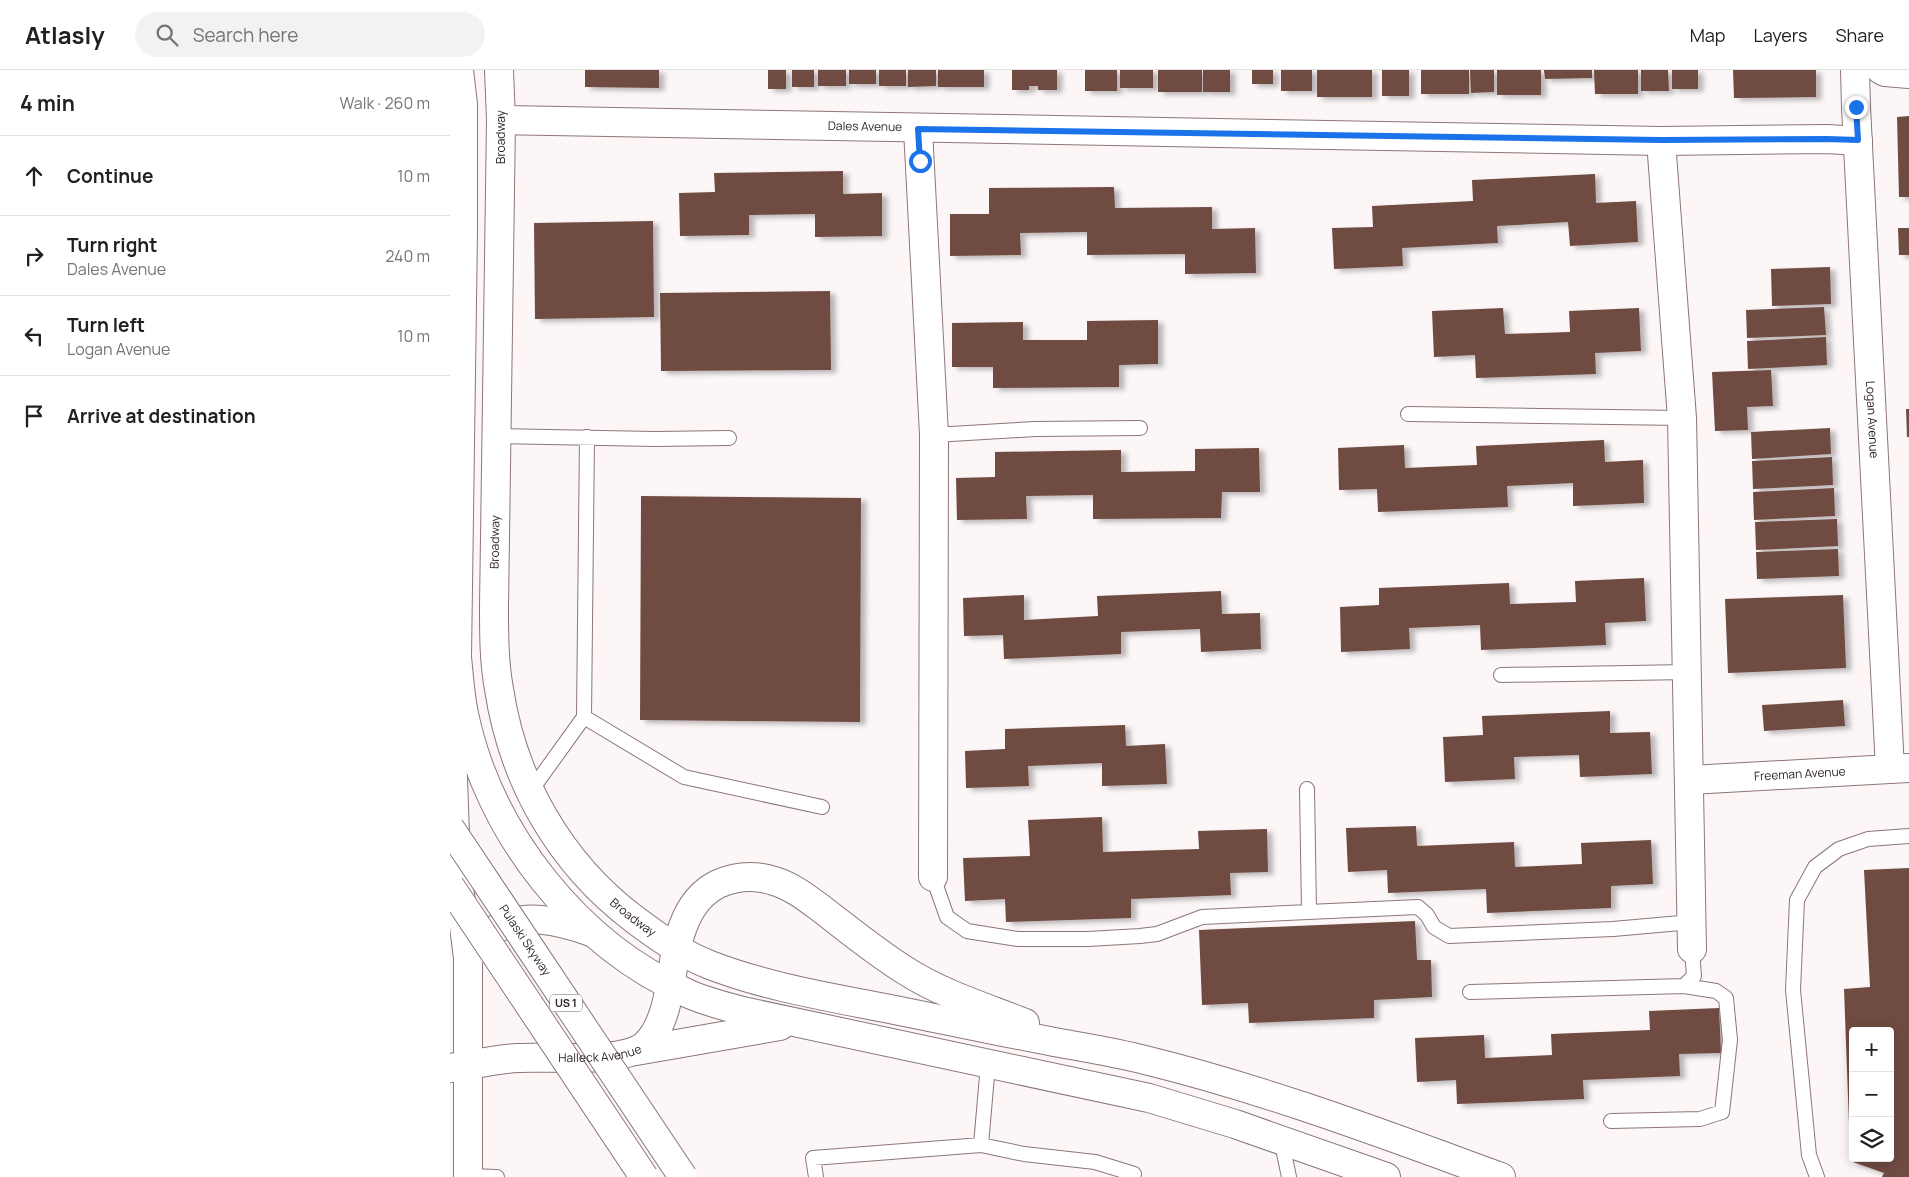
<!DOCTYPE html>
<html lang="en">
<head>
<meta charset="utf-8">
<style>
  body { margin:0; font-family:Manrope,sans-serif; background:#f2f2f2; color:#202124 }
  .controls { position:absolute; right:15px; bottom:15px; display:grid; overflow:hidden; border-radius:5px; box-shadow:0 2px 12px #0003 }
  .controls button { width:45px; height:45px; display:grid; place-items:center; padding:0; border:0; border-bottom:1px solid #e0e0e0; background:#fff; color:#202124; font:25px sans-serif }
  .stop { position:absolute; width:15px; height:15px; margin:-11px; border:4px solid #1a73e8; border-radius:50%; background:#fff }
  .stop.end { background:#1a73e8; border-color:#fff; box-shadow:0 1px 5px #0008 }
  .list { margin:0; padding:0; list-style:none }
  h2 { display:flex; justify-content:space-between; align-items:center; height:65px; margin:0; padding:0 20px; font-size:21px }
  h2 small { font-size:16px; font-weight:400; color:#757577 }
  .list li { display:grid; grid-template-columns:32px 1fr auto; gap:15px; align-items:center; box-sizing:border-box; height:80px; padding:0 20px; border-top:1px solid #e0e0e0 }
  .list b { display:block; font-size:19px; white-space:nowrap }
  .list p { margin:0; font-size:16px; white-space:nowrap; color:#757577 }
  .list em { font-size:16px; font-style:normal; color:#757577 }
  .icon { flex:none; width:28px; height:28px; fill:none; stroke:currentColor; stroke-width:2; stroke-linecap:round; stroke-linejoin:round }
  .map { position:relative; flex:none; width:1459px; height:1107px; overflow:hidden }
  header { display:flex; align-items:center; gap:30px; box-sizing:border-box; height:70px; padding:0 25px; background:#fff; border-bottom:1px solid #e0e0e0 }
  header strong { font-size:24px }
  nav { display:flex; gap:28px; margin-inline-start:auto; font-size:18px }
  .search { width:350px; height:45px; background:#f2f2f2; display:flex; align-items:center; gap:12px; box-sizing:border-box; padding:0 18px; border-radius:28px; color:#757577; font-size:19px }
  main { display:flex }
  aside { flex:1; background:#fff }
  .map>svg:first-child { display:block }
  .building { fill:#6f4b42; fill-rule:evenodd; filter:url(#shadow) }
  .lines { fill:none; stroke-linecap:round; stroke-linejoin:round }
  .service-casing { stroke:#8d7678; stroke-width:16 }
  .minor-casing { stroke:#8d7678; stroke-width:30 }
  .trunk-casing { stroke:#8d7678; stroke-width:30 }
  .service { stroke:#fff; stroke-width:14 }
  .minor { stroke:#fff; stroke-width:28 }
  .trunk { stroke:#fff; stroke-width:28 }
  .motorway-bridge-casing { stroke:#8d7678; stroke-width:30; stroke-linecap:butt }
  .motorway-bridge { stroke:#fff; stroke-width:28 }
  .route { stroke:#1a73e8; stroke-width:6 }
  .labels { text-anchor:middle; stroke-width:5; stroke-linejoin:round; paint-order:stroke }
  .shield { fill:#fff; stroke:#6d6667; stroke-width:1 }
  .shield-label { font-size:11px; font-weight:bold; fill:#2f2526 }
  .street-label { font-size:12px; fill:#2f2526; stroke:#fff }
</style>
</head>
<body>
<header>
<strong>Atlasly</strong>
<div class="search"><svg class="icon" aria-label="search" viewBox="0 0 24 24"><circle cx="10" cy="10" r="6"/><path d="M15 15l6 6"/></svg>Search here</div>
<nav><a>Map</a><a>Layers</a><a>Share</a></nav>
</header>
<main>
<aside>
<h2>4 min<small>Walk · 260 m</small></h2>
<ul class="list">
<li><svg class="icon" aria-label="ahead" viewBox="0 0 24 24"><path d="M12 20V5M6 11l6-6 6 6"/></svg><div><b>Continue</b></div><em>10 m</em></li>
<li><svg class="icon" aria-label="right" viewBox="0 0 24 24"><path d="M7 20v-9h11M14 6l5 5-5 5"/></svg><div><b>Turn right</b><p>Dales Avenue</p></div><em>240 m</em></li>
<li><svg class="icon" aria-label="left" viewBox="0 0 24 24"><path d="M17 20v-9H6M10 6l-5 5 5 5"/></svg><div><b>Turn left</b><p>Logan Avenue</p></div><em>10 m</em></li>
<li><svg class="icon" aria-label="arrive" viewBox="0 0 24 24"><path d="M6 21V4h12l-3 4 3 4H6"/></svg><div><b>Arrive at destination</b></div></li>
</ul>
</aside>
<div class="map">
<svg width="1459" height="1107" viewBox="0 0 1459 1107">
  <defs>
    <filter id="shadow"><feDropShadow dx="5.5" dy="3" stdDeviation="2.5" flood-color="#0004"/></filter>
  </defs>
  <rect width="100%" height="100%" fill="#fcf6f7"/>
  <!-- building -->
  <path class="building" d="M135,0H209V18L135,17Z
    M318,0H336V19H318Z
    M342,0H364V17H342Z
    M368,0H396V16H368Z
    M399,0H426V14H399Z
    M429,0H456V16H429Z
    M458,0H486V16L458,17Z
    M488,0H534V17H488Z
    M562,0H607V20H588V16H579V20H562Z
    M635,0H667V21H635Z
    M670,0H703V18H670Z
    M708,0H752V22H708Z
    M753,0H780V22H753Z
    M802,0H823V14H802Z
    M831,0H862V21H831Z
    M867,0H922V27H867Z
    M932,0H959V26H932Z
    M971,0H1019V24H971Z
    M1020,0H1044V22L1021,23Z
    M1047,0H1091V25H1047Z
    M1094,0H1142V8L1095,9Z
    M1144,0H1188V24H1145Z
    M1191,0H1218L1219,21H1191Z
    M1222,0H1248V19H1222Z
    M1283,0H1366V27L1284,28Z
    M1459,46V127H1449L1447,47Z
    M393,101V124L432,123V166L365,167V144L299,145V165L230,166L229,123L265,122L264,103Z
    M1145,104L1146,133L1186,131L1188,172L1120,176L1118,152L1047,156L1048,173L952,178L953,196L884,199L882,158L923,157L922,136L1023,131L1022,110Z
    M664,117L665,138L762,137V159L805,158L806,203L735,204V184L637,185V162L570,163L571,185L500,186V144H539V118Z
    M203,151L204,247L85,249L84,153Z
    M1448,158H1459V185H1449Z
    M1380,197L1381,234L1322,236L1321,199Z
    M380,221L381,300L211,301L210,223Z
    M1374,237L1376,265L1297,268L1296,240Z
    M1053,238L1055,264L1120,262L1119,241L1189,238L1191,281L1145,283L1146,304L1026,308L1025,285L984,287L982,241Z
    M708,250V294L669,295V317L543,318V297H502V253L573,252V270H637V251Z
    M1376,267L1377,295L1298,299L1297,271Z
    M1321,300L1323,336L1297,337L1298,360L1265,361L1262,302Z
    M1456,339H1459V367H1457Z
    M1380,358L1381,384L1302,389L1301,362Z
    M1154,370L1155,392L1193,390L1194,433L1123,436V413L1057,416L1058,437L928,442L927,419L889,420L888,378L954,375L955,398L1027,395L1026,376Z
    M809,378L810,422H772L771,448L643,449V425L576,426L577,449L507,450L506,408L545,407V382L671,380V402L745,401V379Z
    M1382,387L1383,415L1303,419L1302,391Z
    M1384,418L1385,446L1304,450L1303,422Z
    M191,426L411,428L410,652L190,650Z
    M1387,449L1388,476L1306,480L1305,452Z
    M1388,479L1389,506L1307,509L1306,482Z
    M1194,508L1196,551L1155,553L1156,575L1031,580L1030,555L959,558L960,579L891,582L890,537L929,535V518L1059,513L1060,534L1126,532L1125,511Z
    M771,521L772,544L810,543L811,579L751,582L750,559L671,562V584L554,589L553,565L514,566L513,528L574,525V550L648,546L647,526Z
    M1393,525L1396,598L1278,603L1275,529Z
    M1393,630L1395,656L1314,661L1312,635Z
    M1160,641V663L1200,662L1202,704L1130,707L1129,685L1064,687L1065,709L995,712L993,667L1033,665L1032,646Z
    M675,655L676,676L715,674L717,714L652,716V693L578,696L579,716L516,718L515,681L555,679V659Z
    M652,747L653,782L749,779L748,761L817,759L818,802L780,803L781,825L681,829V848L556,852L555,829L515,831L513,788L580,786L578,750Z
    M966,756L967,776L1064,772L1065,797L1132,794L1131,773L1201,770L1203,814L1161,816V838L1037,843L1036,819L938,823L937,800L898,802L896,758Z
    M1459,798V1107H1432L1434,1103L1403,1092L1400,1080L1394,919L1420,917L1414,800ZM1403,961H1440V1088H1403Z
    M965,851L967,890H981L982,927L924,930V948L799,953L798,933L752,935L749,860Z
    M1269,938L1271,983L1229,984L1230,1006L1133,1010L1134,1029L1007,1034L1006,1010L967,1012L965,968L1034,965L1035,988L1102,985L1101,964L1200,960L1199,941Z"/>
  <g class="lines">
    <!-- service casing -->
    <g class="service-casing">
      <path id="service" d="M958,344L1232,348
        M484,365L585,359L690,358
        M47,366L205,369L279,368
        M1051,605L1238,602
        M134,647L234,707L372,737
        M857,719L859,841
        M80,722L134,647L137,367
        M483,807L497,847L517,861L568,869H638L690,866L707,864L752,847L968,837L977,845L984,857L999,866L1163,859L1242,852
        M1020,922L1234,916L1244,906L1242,879
        M1161,1051L1250,1049L1272,1042L1280,970L1276,928L1266,921L1234,916
        M831,1069L839,1107
        M531,1075L574,1084L645,1092L684,1104
        M18,1106L47,1107
        M366,1107L363,1088L531,1075L538,994
        M1367,1107L1359,1085L1343,920L1347,830L1365,797L1389,779L1418,769L1459,766"/>
    </g>
    <!-- minor casing -->
    <g class="minor-casing">
      <g id="minor">
        <path id="s1" d="M1405,0L1406,37L1440,699"/>
        <path d="M1431,0L1435,2L1459,4"/>
        <path id="s2" d="M51,50L1211,71L1377,69L1408,71"/>
        <path d="M468,59L484,365L483,807"/>
        <path d="M1211,71L1232,348L1242,879"/>
        <path id="s3" d="M1240,710L1459,698"/>
        <path d="M18,888V1107"/>
        <path id="s4" d="M0,998C23,995 45,989 68,988C99,986 173,994 195,975C218,955 221,907 226,879"/>
      </g>
    </g>
    <!-- trunk casing -->
    <g class="trunk-casing">
      <g id="trunk">
        <path d="M9,0L13,34V161L7,587L2,680L6,793L18,888"/>
        <path id="s5" d="M49,0L51,50L44,537C44,564 44,592 49,619C63,711 110,793 184,849C208,867 232,884 260,895C309,914 362,924 414,934C472,945 530,958 589,969C624,976 660,981 695,990C817,1020 933,1064 1051,1107"/>
        <path d="M7,587C9,606 10,625 14,644C39,763 127,875 239,924C257,932 277,937 297,942L699,1028L785,1054L936,1107"/>
        <path d="M226,879C233,852 242,827 268,814C286,806 306,805 324,811C342,816 358,829 373,840C400,861 427,883 456,901C492,924 535,937 575,953"/>
        <path d="M19,887C26,878 33,868 43,861C72,841 110,851 141,862"/>
        <path d="M186,981L330,956"/>
      </g>
    </g>
    <!-- service -->
    <use href="#service" class="service"/>
    <!-- minor -->
    <use href="#minor" class="minor"/>
    <!-- trunk -->
    <use href="#trunk" class="trunk"/>
    <!-- motorway-bridge casing -->
    <g class="motorway-bridge-casing">
      <g id="motorway-bridge">
        <path id="s6" d="M0,758L233,1107"/>
        <path d="M0,816L194,1107"/>
      </g>
    </g>
    <!-- motorway-bridge -->
    <use href="#motorway-bridge" class="motorway-bridge"/>
  </g>
  <g class="lines">
    <!-- route -->
    <path class="route" d="M470,91L468,59L1211,70L1377,69L1408,70L1406,37"/>
  </g>
  <g class="labels">
    <!-- shield labels -->
    <rect class="shield" x="100" y="924.5" width="32" height="17" rx="4"/>
    <g class="shield-label">
      <text x="116" y="937">US 1</text>
    </g>
    <!-- street labels -->
    <g class="street-label">
      <text dy="4" stroke="none"><textPath href="#s2" startOffset="364">Dales Avenue</textPath></text>
      <text transform="translate(51 67) rotate(-90)" y="4">Broadway</text>
      <text dy="4" stroke="none"><textPath href="#s1" startOffset="350">Logan Avenue</textPath></text>
      <text transform="translate(45 472) rotate(-89)" y="4">Broadway</text>
      <text dy="4" stroke="none"><textPath href="#s3" startOffset="110">Freeman Avenue</textPath></text>
      <text dy="4" stroke="none"><textPath href="#s5" startOffset="891">Broadway</textPath></text>
      <text dy="4" stroke="none"><textPath href="#s6" startOffset="135">Pulaski Skyway</textPath></text>
      <text dy="4" stroke="none"><textPath href="#s4" startOffset="151">Halleck Avenue</textPath></text>
    </g>
  </g>
</svg>
<div class="controls">
<button>+</button>
<button>−</button>
<button><svg class="icon" aria-label="layers" viewBox="0 0 24 24"><path d="M12 4l9 5-9 5-9-5zM3 14l9 5 9-5"/></svg></button>
</div>
<div class="stop" style="left:470px;top:91px"></div>
<div class="stop end" style="left:1406px;top:37px"></div>
</div>
</main>
</body>
</html>
